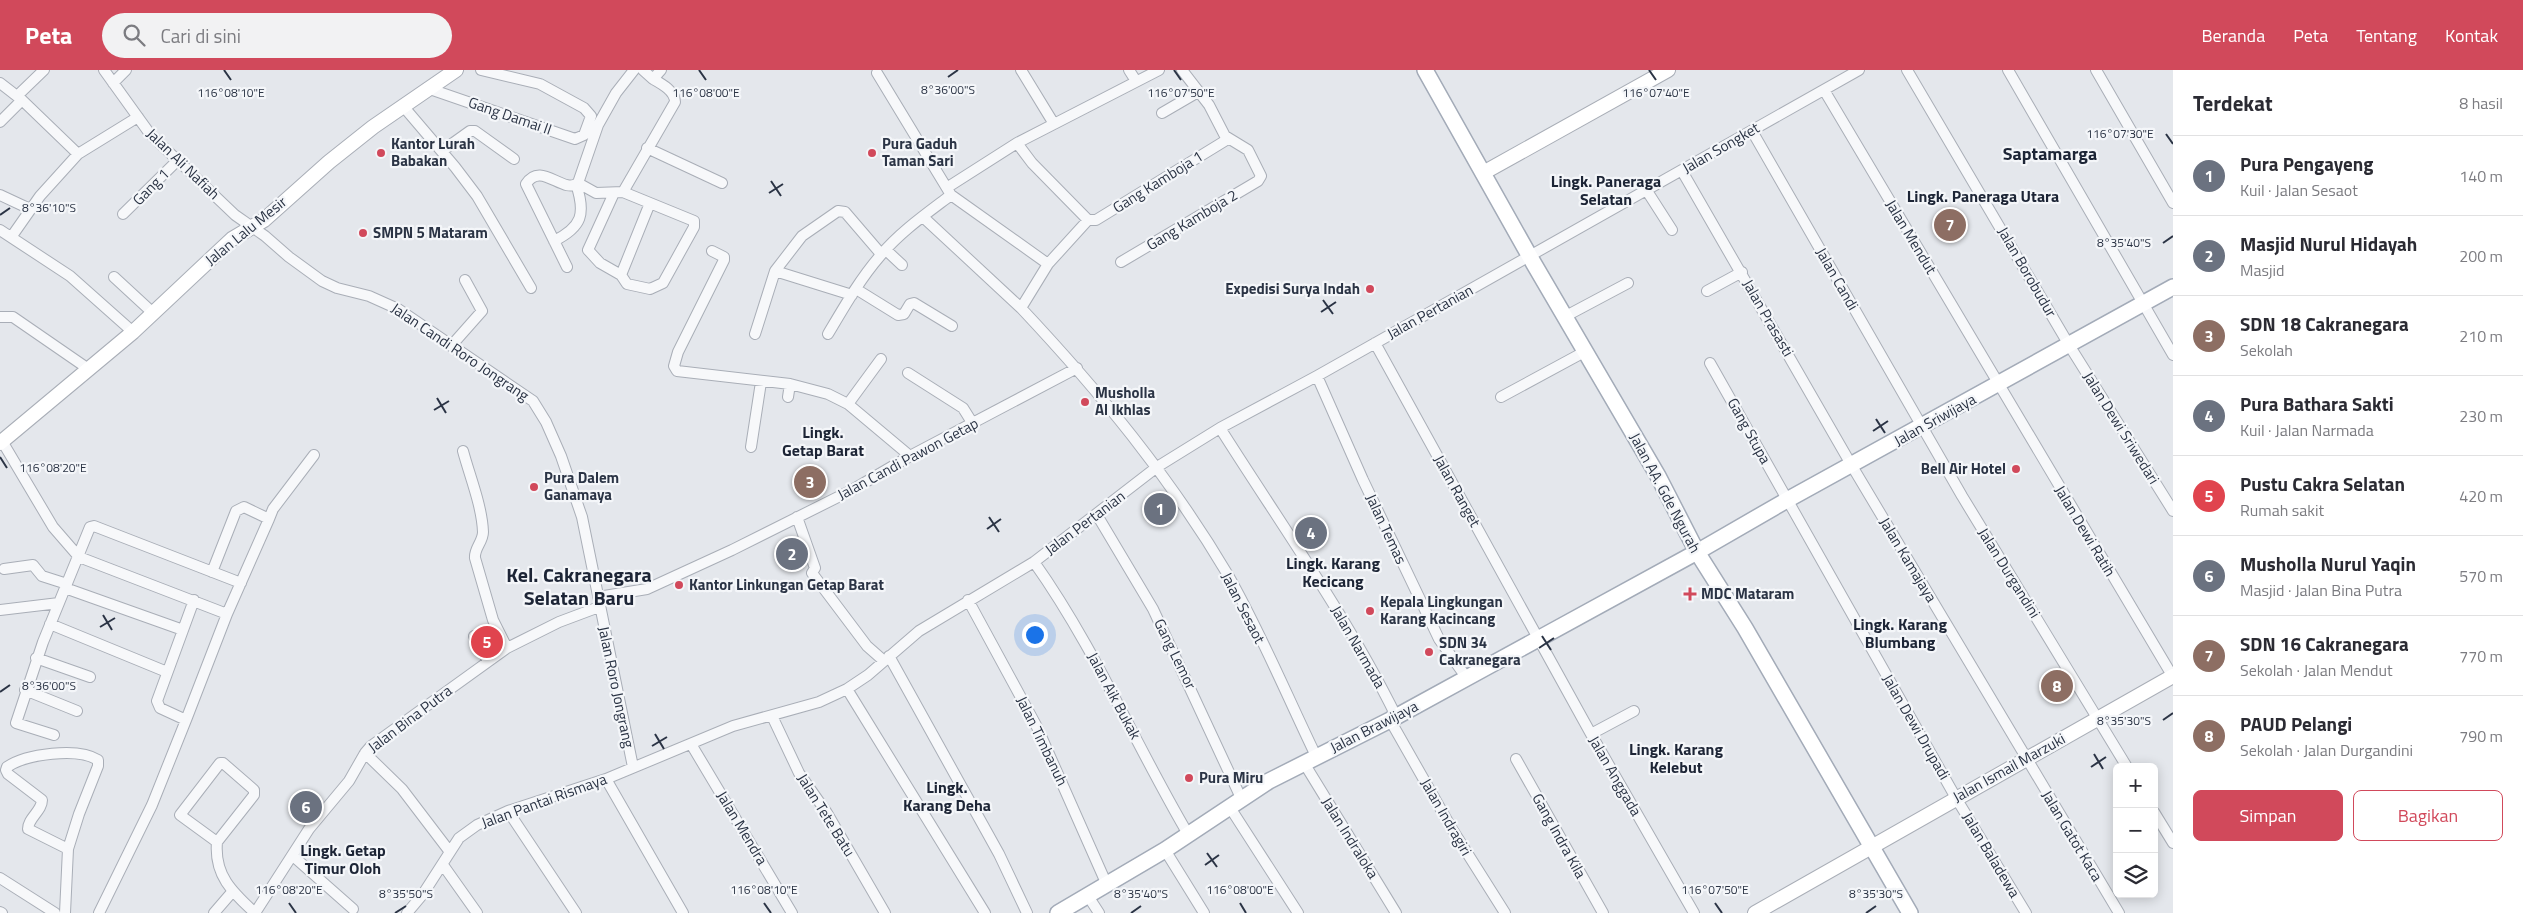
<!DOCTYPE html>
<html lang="id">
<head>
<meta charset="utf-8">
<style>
  body { margin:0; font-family:"Titillium Web",sans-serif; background:#f2f2f3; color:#2b2b33 }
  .controls { position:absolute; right:15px; bottom:15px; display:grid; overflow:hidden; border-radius:8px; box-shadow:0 2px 12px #0003 }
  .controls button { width:45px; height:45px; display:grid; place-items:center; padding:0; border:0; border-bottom:1px solid #e1e1e2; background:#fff; color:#2b2b33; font:25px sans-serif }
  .you { position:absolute; left:1034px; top:564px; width:18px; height:18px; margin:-12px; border:4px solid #fff; border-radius:50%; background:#1a73e8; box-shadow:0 0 0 8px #1a73e833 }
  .badge { display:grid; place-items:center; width:32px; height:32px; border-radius:50%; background:#d1495b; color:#fff; font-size:16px; font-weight:700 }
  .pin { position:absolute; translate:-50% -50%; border:2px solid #fff; box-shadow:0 1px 5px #0006 }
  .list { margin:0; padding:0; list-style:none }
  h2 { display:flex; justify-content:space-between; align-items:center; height:65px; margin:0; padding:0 20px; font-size:21px }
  h2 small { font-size:16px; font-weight:400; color:#7c7c81 }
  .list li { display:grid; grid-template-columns:32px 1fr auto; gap:15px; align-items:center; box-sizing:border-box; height:80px; padding:0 20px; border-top:1px solid #e1e1e2 }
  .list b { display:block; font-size:19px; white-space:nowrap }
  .list p { margin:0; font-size:16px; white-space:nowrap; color:#7c7c81 }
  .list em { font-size:16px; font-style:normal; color:#7c7c81 }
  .actions { display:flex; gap:10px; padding:15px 20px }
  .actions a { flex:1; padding:11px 0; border:1px solid #d1495b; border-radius:8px; text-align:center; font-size:18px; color:#d1495b }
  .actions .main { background:#d1495b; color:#fff }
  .icon { flex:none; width:28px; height:28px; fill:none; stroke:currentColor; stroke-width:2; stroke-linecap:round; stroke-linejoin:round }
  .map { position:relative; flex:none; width:2173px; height:843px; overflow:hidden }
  header { display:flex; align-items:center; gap:30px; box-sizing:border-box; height:70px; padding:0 25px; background:#d1495b; color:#fff }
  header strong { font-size:24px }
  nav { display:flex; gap:28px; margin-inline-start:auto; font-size:18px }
  .search { width:350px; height:45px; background:#f2f2f3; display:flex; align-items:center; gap:12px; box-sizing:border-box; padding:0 18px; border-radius:28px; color:#7c7c81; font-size:19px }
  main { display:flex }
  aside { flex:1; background:#fff }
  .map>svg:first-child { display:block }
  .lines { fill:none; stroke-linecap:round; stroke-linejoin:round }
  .street-casing { stroke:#a9aeb7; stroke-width:12 }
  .secondary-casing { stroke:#a9aeb7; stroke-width:16 }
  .primary-casing { stroke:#a3abb8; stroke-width:18 }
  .street { stroke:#f7f8fa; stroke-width:10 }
  .secondary { stroke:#fff; stroke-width:14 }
  .primary { stroke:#fff; stroke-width:15 }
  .ticks { fill:none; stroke:#2b3445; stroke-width:2 }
  .poi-dot { fill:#d1495b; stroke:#f4f6f9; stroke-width:2 }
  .labels { text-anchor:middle; stroke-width:4.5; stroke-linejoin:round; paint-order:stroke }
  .street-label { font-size:15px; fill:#2b3445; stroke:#f4f6f9 }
  .poi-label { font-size:15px; font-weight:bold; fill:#2b3445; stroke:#f4f6f9; text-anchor:start }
  .neighbourhood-label { font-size:16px; font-weight:bold; fill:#1d2536; stroke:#f4f6f9 }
  .quarter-label { font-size:18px; font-weight:bold; fill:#1d2536; stroke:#f4f6f9 }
  .district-label { font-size:20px; font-weight:bold; fill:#1d2536; stroke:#f4f6f9 }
  .ticks-label { font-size:12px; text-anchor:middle; fill:#2b3445; stroke:#f4f6f9; stroke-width:4.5; stroke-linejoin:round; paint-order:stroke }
</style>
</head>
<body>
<header>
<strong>Peta</strong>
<div class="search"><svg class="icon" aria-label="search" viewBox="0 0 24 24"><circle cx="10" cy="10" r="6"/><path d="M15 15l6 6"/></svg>Cari di sini</div>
<nav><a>Beranda</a><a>Peta</a><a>Tentang</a><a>Kontak</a></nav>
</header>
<main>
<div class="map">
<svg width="2173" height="843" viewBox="0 0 2173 843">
  <rect width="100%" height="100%" fill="#e4e7ec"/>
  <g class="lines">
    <!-- street casing -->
    <g class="street-casing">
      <path id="street" d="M104,0L150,64L235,145L265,166L289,187L322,211L337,218L369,226L398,239L533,331L546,352L561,386L582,447L633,697
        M643,0L653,9L661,0
        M1021,0L1054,54L1159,0
        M1129,0L1136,11
        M1907,0L2069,275L2173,441
        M2008,0L2173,285
        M2096,0L2173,133
        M877,3L951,125
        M0,13L22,30L78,84
        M113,13L126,0
        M427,18L575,69L584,65L591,46L584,38L540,14L481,0
        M1824,20L2173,607
        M17,26L44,0
        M403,36L455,97L477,126L531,218
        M1162,43L1198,22
        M0,52L22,30
        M1752,61L1962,426L2127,697
        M1017,73L1032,93L1088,150
        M647,78L722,113
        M442,81L470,61H475L514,89
        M1682,101L1852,396L2119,843
        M578,113L596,123L623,122L694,151V157L663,213L650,219L627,214L621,205L650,133
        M948,117L1017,73L1054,54
        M1647,121L1672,160
        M623,122L675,32C675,21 662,14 653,9
        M614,123L588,180L600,193L621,205
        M0,125L30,139
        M951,125L1048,194L1021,238C1099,321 1170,407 1228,505C1261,563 1287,626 1316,686
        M123,144L178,90
        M923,147L1021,238
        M1088,150H1096L1228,69
        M0,160L70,206L133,262
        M12,166L40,126L78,84L138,47
        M554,171C582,157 586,144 576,114
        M886,180L902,195
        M712,181L724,187V190L678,282L674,296L677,301L790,314L828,324L848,334L910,386
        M1121,192L1258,111L1261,106L1248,80L1225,66L1209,35L1182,0
        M1048,194L1088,150
        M567,197L526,114C541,90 563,125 578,113L598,55L616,23L634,0
        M775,201L802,166L838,141L845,142L881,184
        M114,207L153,243
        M856,219L898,245L904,244L910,234L914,233L952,256
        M1707,221L1742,202
        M1566,246L1628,213
        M0,247H13L87,298
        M755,264L775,201L852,225
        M828,264C844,237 860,209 880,186C900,162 926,144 951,125
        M1375,273L1591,664L1694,843
        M451,276L482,241L465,210
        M1710,293L1956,728L2026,843
        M908,303L963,338L973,354
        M1317,306L1363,410L1439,569L1466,607
        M788,327L790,314
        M1501,327L1586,281
        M848,334L881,289
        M1220,358C1280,453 1346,545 1396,646
        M2,371L53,457L79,487L227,544
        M751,377L761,312
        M463,381C470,407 482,436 483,462C483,472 474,478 475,488L493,550L507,578
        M1097,445L1153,539L1241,728
        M797,447L815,498L812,503L867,576L884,591
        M269,449L273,439L314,385
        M1034,492C1095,578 1135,674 1188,764
        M4,499L33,495L42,506L67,514
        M65,518L183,560
        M598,527L647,519L732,480L852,420L910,386L1077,298
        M968,530L1037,657L1107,815
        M0,540L59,533
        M50,554L167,602
        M474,566L488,591
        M889,586L999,784L1027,843
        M36,588L90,607
        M847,619L985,843
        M25,620L77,641
        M772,646L799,703L827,743L885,843
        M186,650L227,544L269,449L244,437L236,441L212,502
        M1390,650L1452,759L1505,843
        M1591,664L1634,641
        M54,665L16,653L43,572L90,457L94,456L241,513
        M691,674L792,843
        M365,683L402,719L450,782
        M1516,689L1603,843
        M1304,693L1396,843
        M606,709L683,843
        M1229,736L1298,843
        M508,741L576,843
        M2154,742L2173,773
        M217,772L180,745L220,693H223L254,720V725L217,772C214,805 232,822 255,843L309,759L349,711L365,683L371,676L507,578L559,552L599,537
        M1165,780L1204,843
        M293,786L353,839
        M443,795L477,843
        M0,808L55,843
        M1088,826L1099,843
        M0,842L2,843
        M65,843L68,779L79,744L98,696V690C78,677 26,684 7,697L6,700L8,704L42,730C42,741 28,748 28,759L68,779
        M99,843L152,735L186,650L160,638L157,631L194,530
        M214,843L233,821
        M407,843L423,824L459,768L477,755L508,741L606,709L733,656L819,632L847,619L868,605L919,561L1034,492L1157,397L1220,358L1317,306L1859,0"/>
    </g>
    <!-- secondary casing -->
    <g class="secondary-casing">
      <path id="secondary" d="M1483,103L1668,0
        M0,373L133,262L232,169L264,150L329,92L373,57L456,0
        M1755,843L2173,606"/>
    </g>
    <!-- primary casing -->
    <g class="primary-casing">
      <path id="primary" d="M1425,0L1534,194L1658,406L1697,482L1745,558L1910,843
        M1058,843L1165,780L1269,711L1390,650L1697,482L1787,430L2173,217"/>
    </g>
    <!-- street -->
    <use href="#street" class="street"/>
    <!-- secondary -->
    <use href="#secondary" class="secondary"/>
    <!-- primary -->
    <use href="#primary" class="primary"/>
  </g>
  <!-- ticks -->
  <path class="ticks" d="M224,0L231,10M699,0L706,10M1174,0L1181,10M1649,0L1656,10M948,7L958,0M2166,64L2173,74M771,111L781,126M769,123L783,114M0,145L10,138M2163,173L2173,166M1323,230L1333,244M1321,242L1336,232M437,328L446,343M434,340L449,331M1876,349L1885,363M1873,361L1888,351M0,387L7,398M989,447L999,462M987,459L1001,449M103,545L112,560M100,557L115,548M1542,566L1551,580M1539,578L1554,568M0,622L10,615M2163,650L2173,643M655,664L664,679M652,676L667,667M2094,684L2103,699M2091,697L2106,687M1207,783L1217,797M1205,795L1219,785M289,833L296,843M764,833L771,843M1240,833L1246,843M1715,833L1722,843M395,843L406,836M1131,843L1141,836M1866,843L1876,836"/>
  <!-- markers -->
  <g class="poi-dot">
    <circle cx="381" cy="83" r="5"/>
    <circle cx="872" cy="83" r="5"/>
    <circle cx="363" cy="163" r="5"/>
    <circle cx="1370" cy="219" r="5"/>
    <circle cx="1085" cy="332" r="5"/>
    <circle cx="2016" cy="399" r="5"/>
    <circle cx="534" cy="417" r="5"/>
    <circle cx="679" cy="515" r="5"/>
    <path d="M1687.5 516.5h5v5h5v5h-5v5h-5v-5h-5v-5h5z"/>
    <circle cx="1370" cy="541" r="5"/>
    <circle cx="1429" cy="582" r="5"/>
    <circle cx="1189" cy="708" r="5"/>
  </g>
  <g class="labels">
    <!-- street labels -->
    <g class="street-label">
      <text transform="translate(510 46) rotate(19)" y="5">Gang Damai II</text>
      <text transform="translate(1721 78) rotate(-30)" y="5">Jalan Songket</text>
      <text transform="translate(183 94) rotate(44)" y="5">Jalan Ali Nafiah</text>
      <text transform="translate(1158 112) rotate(-32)" y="5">Gang Kamboja 1</text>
      <text transform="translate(151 117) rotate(-45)" y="5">Gang 1</text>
      <text transform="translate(1192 150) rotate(-31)" y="5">Gang Kamboja 2</text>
      <text transform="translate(246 161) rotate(-39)" y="5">Jalan Lalu Mesir</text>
      <text transform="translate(1911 167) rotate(59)" y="5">Jalan Mendut</text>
      <text transform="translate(2027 202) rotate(60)" y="5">Jalan Borobudur</text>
      <text transform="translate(1837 209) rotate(60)" y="5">Jalan Candi</text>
      <text transform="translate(1430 242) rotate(-29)" y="5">Jalan Pertanian</text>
      <text transform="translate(1768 248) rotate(60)" y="5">Jalan Prasasti</text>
      <text transform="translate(460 282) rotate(34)" y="5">Jalan Candi Roro Jongrang</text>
      <text transform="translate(1935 350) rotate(-29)" y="5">Jalan Sriwijaya</text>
      <text transform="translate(2121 358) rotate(58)" y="5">Jalan Dewi Sriwedari</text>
      <text transform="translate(1749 361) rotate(61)" y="5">Gang Stupa</text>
      <text transform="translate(908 389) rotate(-28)" y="5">Jalan Candi Pawon Getap</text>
      <text transform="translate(1457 421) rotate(61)" y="5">Jalan Ranget</text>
      <text transform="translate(1665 423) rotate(62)" y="5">Jalan AA. Gde Ngurah</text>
      <text transform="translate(1085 453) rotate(-37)" y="5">Jalan Pertanian</text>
      <text transform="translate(1386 459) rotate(65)" y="5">Jalan Temas</text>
      <text transform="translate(2085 461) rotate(59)" y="5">Jalan Dewi Ratih</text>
      <text transform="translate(1908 490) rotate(59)" y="5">Jalan Kamajaya</text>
      <text transform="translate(2009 503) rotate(58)" y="5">Jalan Durgandini</text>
      <text transform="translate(1243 538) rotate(63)" y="5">Jalan Sesaot</text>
      <text transform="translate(1358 577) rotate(60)" y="5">Jalan Narmada</text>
      <text transform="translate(1175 584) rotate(64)" y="5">Gang Lemor</text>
      <text transform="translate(616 617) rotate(78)" y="5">Jalan Roro Jongrang</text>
      <text transform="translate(1114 626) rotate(62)" y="5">Jalan Aik Bukak</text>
      <text transform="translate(410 649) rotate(-37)" y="5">Jalan Bina Putra</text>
      <text transform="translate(1374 657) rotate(-27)" y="5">Jalan Brawijaya</text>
      <text transform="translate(1916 657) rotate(60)" y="5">Jalan Dewi Drupadi</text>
      <text transform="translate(1042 671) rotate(64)" y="5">Jalan Timbanuh</text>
      <text transform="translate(2009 698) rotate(-29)" y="5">Jalan Ismail Marzuki</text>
      <text transform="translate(1615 706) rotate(60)" y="5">Jalan Anggada</text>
      <text transform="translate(544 731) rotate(-20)" y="5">Jalan Pantai Rismaya</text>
      <text transform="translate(826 745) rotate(58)" y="5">Jalan Tete Batu</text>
      <text transform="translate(1446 747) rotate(60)" y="5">Jalan Indragiri</text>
      <text transform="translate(742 758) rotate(59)" y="5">Jalan Mendra</text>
      <text transform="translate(1559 766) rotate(61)" y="5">Gang Indra Kila</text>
      <text transform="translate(2072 766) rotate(59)" y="5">Jalan Gatot Kaca</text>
      <text transform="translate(1350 768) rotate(58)" y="5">Jalan Indraloka</text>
      <text transform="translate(1991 785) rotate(59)" y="5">Jalan Baladewa</text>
    </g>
    <!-- poi labels -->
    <g class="poi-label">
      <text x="391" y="79">Kantor Lurah<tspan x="391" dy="17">Babakan</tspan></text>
      <text x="882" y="79">Pura Gaduh<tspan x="882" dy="17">Taman Sari</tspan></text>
      <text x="373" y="168">SMPN 5 Mataram</text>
      <text x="1360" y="224" text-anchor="end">Expedisi Surya Indah</text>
      <text x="1095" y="328">Musholla<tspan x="1095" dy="17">Al Ikhlas</tspan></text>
      <text x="2006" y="404" text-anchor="end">Bell Air Hotel</text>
      <text x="544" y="413">Pura Dalem<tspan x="544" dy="17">Ganamaya</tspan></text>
      <text x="689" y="520">Kantor Linkungan Getap Barat</text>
      <text x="1701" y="529">MDC Mataram</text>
      <text x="1380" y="537">Kepala Lingkungan<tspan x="1380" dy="17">Karang Kacincang</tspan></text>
      <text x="1439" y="578">SDN 34<tspan x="1439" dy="17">Cakranegara</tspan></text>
      <text x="1199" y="713">Pura Miru</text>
    </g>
    <!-- neighbourhood labels -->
    <g class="neighbourhood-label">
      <text x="1606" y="117">Lingk. Paneraga<tspan x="1606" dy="18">Selatan</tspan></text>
      <text x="1983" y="132">Lingk. Paneraga Utara</text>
      <text x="823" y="368">Lingk.<tspan x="823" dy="18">Getap Barat</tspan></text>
      <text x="1333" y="499">Lingk. Karang<tspan x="1333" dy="18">Kecicang</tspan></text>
      <text x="1900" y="560">Lingk. Karang<tspan x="1900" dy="18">Blumbang</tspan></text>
      <text x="1676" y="685">Lingk. Karang<tspan x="1676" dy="18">Kelebut</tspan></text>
      <text x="947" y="723">Lingk.<tspan x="947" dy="18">Karang Deha</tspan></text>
      <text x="343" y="786">Lingk. Getap<tspan x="343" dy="18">Timur Oloh</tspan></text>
    </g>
    <!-- quarter labels -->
    <g class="quarter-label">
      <text x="2050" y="90">Saptamarga</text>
    </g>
    <!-- district labels -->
    <g class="district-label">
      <text x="579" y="512">Kel. Cakranegara<tspan x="579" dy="23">Selatan Baru</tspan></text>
    </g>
  </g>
  <g class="ticks-label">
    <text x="948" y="24">8°36'00"S</text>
    <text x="231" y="27">116°08'10"E</text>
    <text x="706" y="27">116°08'00"E</text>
    <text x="1181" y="27">116°07'50"E</text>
    <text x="1656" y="27">116°07'40"E</text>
    <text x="2120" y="68">116°07'30"E</text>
    <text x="49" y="142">8°36'10"S</text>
    <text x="2124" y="177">8°35'40"S</text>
    <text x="53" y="402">116°08'20"E</text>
    <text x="49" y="620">8°36'00"S</text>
    <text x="2124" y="655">8°35'30"S</text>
    <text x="289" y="824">116°08'20"E</text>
    <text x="764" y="824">116°08'10"E</text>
    <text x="1240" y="824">116°08'00"E</text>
    <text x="1715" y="824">116°07'50"E</text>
    <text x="406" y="828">8°35'50"S</text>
    <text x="1141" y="828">8°35'40"S</text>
    <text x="1876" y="828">8°35'30"S</text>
  </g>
</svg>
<div class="controls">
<button>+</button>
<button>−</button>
<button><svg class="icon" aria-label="layers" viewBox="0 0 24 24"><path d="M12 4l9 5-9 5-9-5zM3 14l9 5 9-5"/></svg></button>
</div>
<div class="you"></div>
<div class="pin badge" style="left:1160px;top:439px;background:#6b7280">1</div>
<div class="pin badge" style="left:792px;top:484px;background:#6b7280">2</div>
<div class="pin badge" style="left:810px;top:412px;background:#8d6e63">3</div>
<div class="pin badge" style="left:1311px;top:463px;background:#6b7280">4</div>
<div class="pin badge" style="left:487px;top:572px;background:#e0444e">5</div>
<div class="pin badge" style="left:306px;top:737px;background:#6b7280">6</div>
<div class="pin badge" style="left:1950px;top:155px;background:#8d6e63">7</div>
<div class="pin badge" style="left:2057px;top:616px;background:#8d6e63">8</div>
</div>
<aside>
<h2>Terdekat<small>8 hasil</small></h2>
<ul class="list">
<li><span class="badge" style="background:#6b7280">1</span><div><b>Pura Pengayeng</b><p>Kuil · Jalan Sesaot</p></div><em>140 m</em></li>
<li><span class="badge" style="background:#6b7280">2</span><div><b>Masjid Nurul Hidayah</b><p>Masjid</p></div><em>200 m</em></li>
<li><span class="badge" style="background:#8d6e63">3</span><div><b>SDN 18 Cakranegara</b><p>Sekolah</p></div><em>210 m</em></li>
<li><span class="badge" style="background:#6b7280">4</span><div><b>Pura Bathara Sakti</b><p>Kuil · Jalan Narmada</p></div><em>230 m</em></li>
<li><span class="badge" style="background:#e0444e">5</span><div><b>Pustu Cakra Selatan</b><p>Rumah sakit</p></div><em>420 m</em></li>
<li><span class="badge" style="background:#6b7280">6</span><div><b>Musholla Nurul Yaqin</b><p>Masjid · Jalan Bina Putra</p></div><em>570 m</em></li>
<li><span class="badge" style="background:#8d6e63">7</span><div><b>SDN 16 Cakranegara</b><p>Sekolah · Jalan Mendut</p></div><em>770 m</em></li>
<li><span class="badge" style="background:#8d6e63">8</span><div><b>PAUD Pelangi</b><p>Sekolah · Jalan Durgandini</p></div><em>790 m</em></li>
</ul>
<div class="actions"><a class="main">Simpan</a><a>Bagikan</a></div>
</aside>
</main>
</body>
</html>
